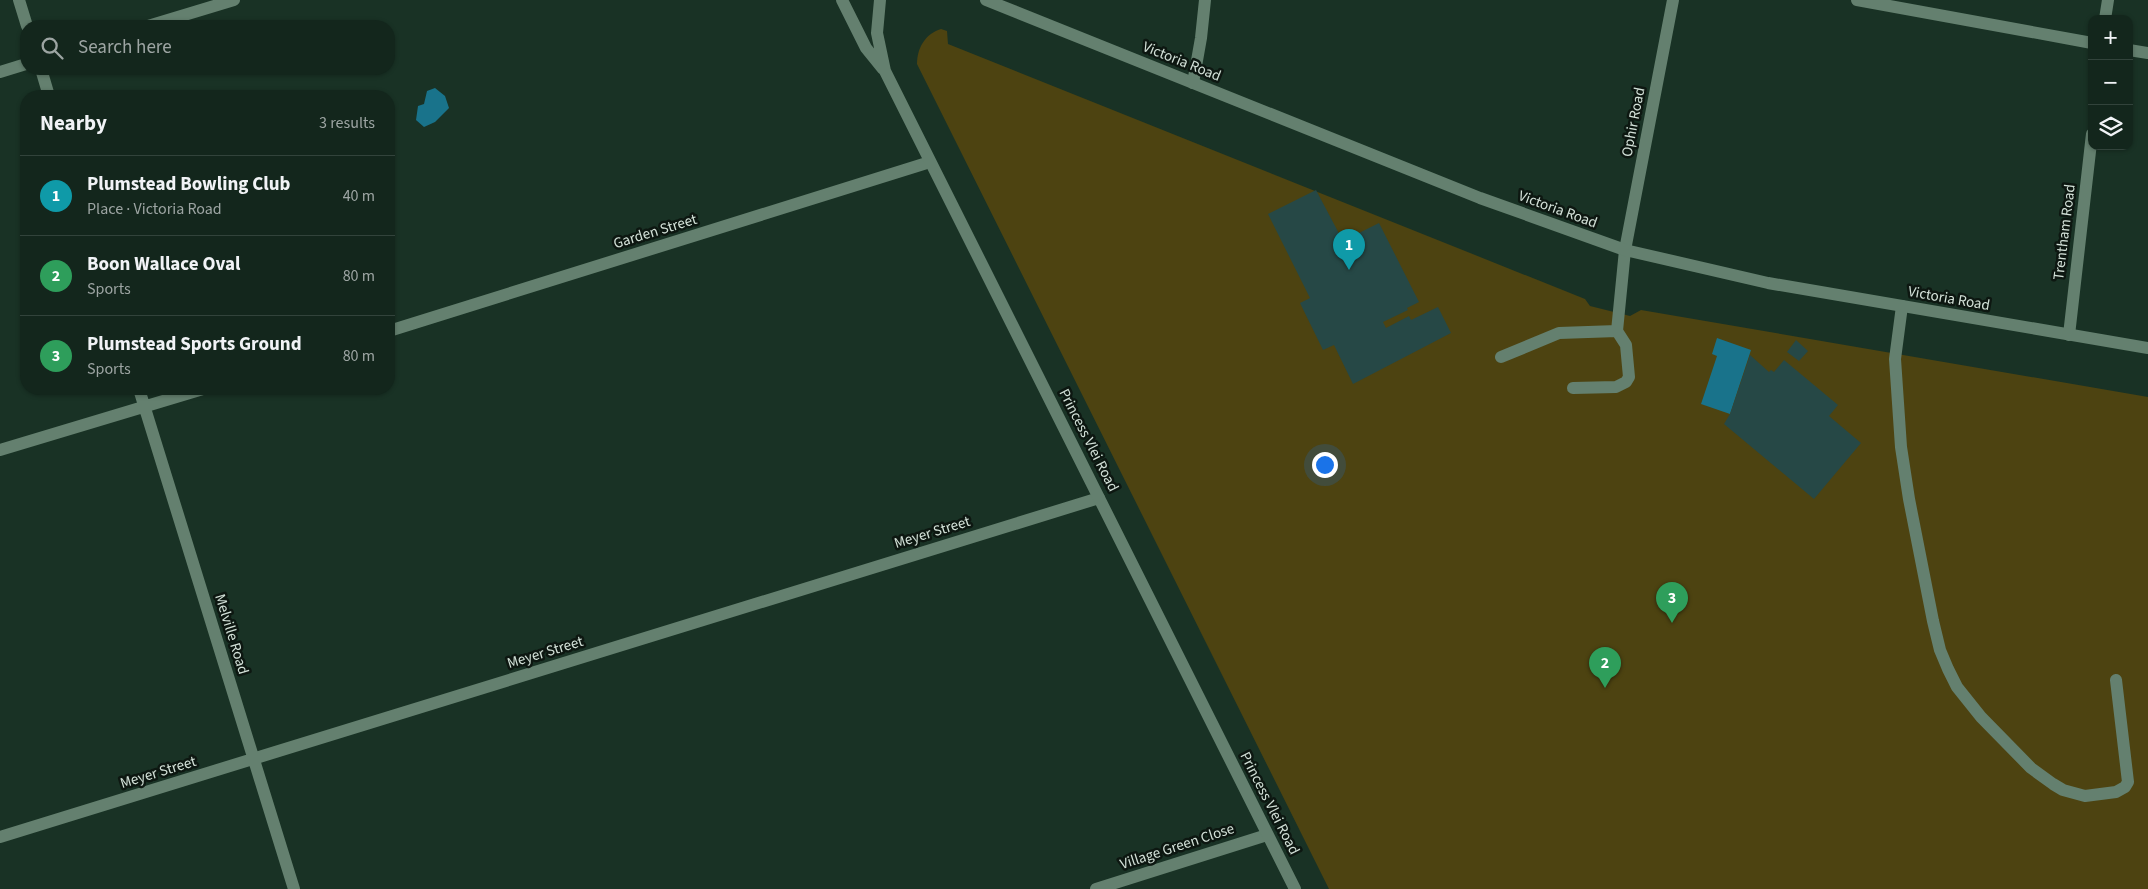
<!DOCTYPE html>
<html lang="en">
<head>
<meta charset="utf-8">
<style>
  body { margin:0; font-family:"Source Sans 3",sans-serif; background:#1c2e25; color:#f1f3f6 }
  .controls { position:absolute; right:15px; top:15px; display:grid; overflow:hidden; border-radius:10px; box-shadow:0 1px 4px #0004 }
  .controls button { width:45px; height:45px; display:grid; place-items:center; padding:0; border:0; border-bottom:1px solid #32433b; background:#13261c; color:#f1f3f6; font:25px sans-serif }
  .you { position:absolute; left:1324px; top:464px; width:18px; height:18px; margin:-12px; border:4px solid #fff; border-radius:50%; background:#1a73e8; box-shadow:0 0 0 8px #1a73e833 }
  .badge { display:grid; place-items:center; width:32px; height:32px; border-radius:50%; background:#d89af8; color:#fff; font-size:16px; font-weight:700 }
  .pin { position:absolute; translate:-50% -41px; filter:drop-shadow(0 1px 2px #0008) }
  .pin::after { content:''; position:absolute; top:26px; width:18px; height:15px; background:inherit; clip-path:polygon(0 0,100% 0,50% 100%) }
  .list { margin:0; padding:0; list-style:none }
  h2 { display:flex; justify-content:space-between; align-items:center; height:65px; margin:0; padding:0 20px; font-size:21px }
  h2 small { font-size:16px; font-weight:400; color:#9da5a3 }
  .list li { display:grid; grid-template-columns:32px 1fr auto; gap:15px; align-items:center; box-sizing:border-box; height:80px; padding:0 20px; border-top:1px solid #32433b }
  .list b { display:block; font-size:19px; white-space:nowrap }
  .list p { margin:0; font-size:16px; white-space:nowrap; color:#9da5a3 }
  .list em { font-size:16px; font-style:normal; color:#9da5a3 }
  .icon { flex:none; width:28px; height:28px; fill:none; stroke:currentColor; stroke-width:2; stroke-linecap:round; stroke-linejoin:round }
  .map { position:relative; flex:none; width:2148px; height:889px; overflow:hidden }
  .search { position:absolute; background:#13261c; box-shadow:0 1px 4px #0004; left:20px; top:20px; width:375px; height:55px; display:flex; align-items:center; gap:12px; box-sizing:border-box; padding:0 18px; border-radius:20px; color:#9da5a3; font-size:19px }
  .panel { position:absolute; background:#13261c; box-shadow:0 1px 4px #0004; left:20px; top:90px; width:375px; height:305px; border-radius:20px }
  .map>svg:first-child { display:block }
  .green { fill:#4d4311 }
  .water { fill:#19738b }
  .building { fill:#264846 }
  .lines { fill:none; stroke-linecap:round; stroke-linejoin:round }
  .lane { stroke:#64806f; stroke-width:12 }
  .street { stroke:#64806f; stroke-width:12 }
  .secondary { stroke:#64806f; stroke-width:12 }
  .labels { text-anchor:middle; stroke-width:5; stroke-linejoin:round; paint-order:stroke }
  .street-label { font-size:15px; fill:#d3e1d8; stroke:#0d1711 }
</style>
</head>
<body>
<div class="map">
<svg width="2148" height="889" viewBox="0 0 2148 889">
  <rect width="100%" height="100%" fill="#193225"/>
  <!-- green -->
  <path class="green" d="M941,29L947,31L948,44L1585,299L1590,306L1630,316L1641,310L2148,397V889H1329L917,64C917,48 925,34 941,29Z"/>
  <!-- water -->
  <path class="water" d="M435,88L445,96L449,108L435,122L424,127L416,120L418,106L424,104L427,91Z
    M1717,338L1751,350L1730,414L1701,404L1717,356L1712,354Z"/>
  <!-- building -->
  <path class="building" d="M1316,190L1343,241L1379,223L1419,302L1407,308L1408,310L1383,322L1386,328L1409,316L1411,320L1438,307L1451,333L1353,384L1334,345L1323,350L1300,303L1310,298L1268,214Z
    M1796,340L1808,351L1799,361L1787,352Z
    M1750,355L1769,372L1771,370L1774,372L1784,360L1838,405L1829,416L1861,443L1814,499L1724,424L1730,414Z"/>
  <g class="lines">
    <!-- lane -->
    <path class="lane" d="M1902,306L1895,359L1901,447L1909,499L1933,621L1940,650L1948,669L1957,687L1981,717L2031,768L2053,784L2063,790L2085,796L2116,792L2125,787L2128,782L2116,680
      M1501,357L1559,333L1617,331
      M1573,388L1616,387L1626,382L1629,377L1626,345L1617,331L1625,250"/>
    <!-- street -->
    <path class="street" d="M19,0L27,26
      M1857,0L2092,43
      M2105,19L2108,0
      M148,26L234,0
      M2129,50L2148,53
      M41,69L49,96
      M0,72L26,64
      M1193,83L1201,38L1205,0
      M1625,250L1673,0
      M389,331L930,162
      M2069,335L2092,134
      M139,389L294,889
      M0,450L203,389
      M0,837L1099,498
      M1096,889L1267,835"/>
    <!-- secondary -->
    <path class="secondary" d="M842,0L866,48L883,69
      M880,0L877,33L885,71L1295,889
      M986,0L1480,198L1625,250L1768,283L2148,348"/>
  </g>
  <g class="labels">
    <!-- street labels -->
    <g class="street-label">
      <text transform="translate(1182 61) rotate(22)" y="5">Victoria Road</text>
      <text transform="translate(1633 122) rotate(-79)" y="5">Ophir Road</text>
      <text transform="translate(1558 209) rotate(20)" y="5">Victoria Road</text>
      <text transform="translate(655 231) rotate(-17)" y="5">Garden Street</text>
      <text transform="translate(2064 232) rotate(-83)" y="5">Trentham Road</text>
      <text transform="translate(1949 298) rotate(10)" y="5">Victoria Road</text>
      <text transform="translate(1089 440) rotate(63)" y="5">Princess Vlei Road</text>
      <text transform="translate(932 532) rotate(-17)" y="5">Meyer Street</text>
      <text transform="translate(232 634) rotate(73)" y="5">Melville Road</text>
      <text transform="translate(545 652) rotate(-17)" y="5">Meyer Street</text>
      <text transform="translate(158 772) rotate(-17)" y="5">Meyer Street</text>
      <text transform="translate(1270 803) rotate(63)" y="5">Princess Vlei Road</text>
      <text transform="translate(1177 846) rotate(-18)" y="5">Village Green Close</text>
    </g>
  </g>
</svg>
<div class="controls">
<button>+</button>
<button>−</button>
<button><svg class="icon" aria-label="layers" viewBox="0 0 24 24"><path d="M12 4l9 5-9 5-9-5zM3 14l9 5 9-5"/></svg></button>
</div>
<div class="you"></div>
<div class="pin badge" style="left:1349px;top:270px;background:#0f9aa8">1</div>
<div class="pin badge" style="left:1605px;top:688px;background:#2e9e5b">2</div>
<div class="pin badge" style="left:1672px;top:623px;background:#2e9e5b">3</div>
<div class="search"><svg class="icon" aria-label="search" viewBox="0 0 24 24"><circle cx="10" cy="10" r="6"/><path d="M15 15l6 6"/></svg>Search here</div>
<section class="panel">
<h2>Nearby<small>3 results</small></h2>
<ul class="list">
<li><span class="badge" style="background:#0f9aa8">1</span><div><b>Plumstead Bowling Club</b><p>Place · Victoria Road</p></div><em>40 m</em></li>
<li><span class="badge" style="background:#2e9e5b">2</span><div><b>Boon Wallace Oval</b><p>Sports</p></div><em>80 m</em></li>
<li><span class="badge" style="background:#2e9e5b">3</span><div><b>Plumstead Sports Ground</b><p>Sports</p></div><em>80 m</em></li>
</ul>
</section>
</div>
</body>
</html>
